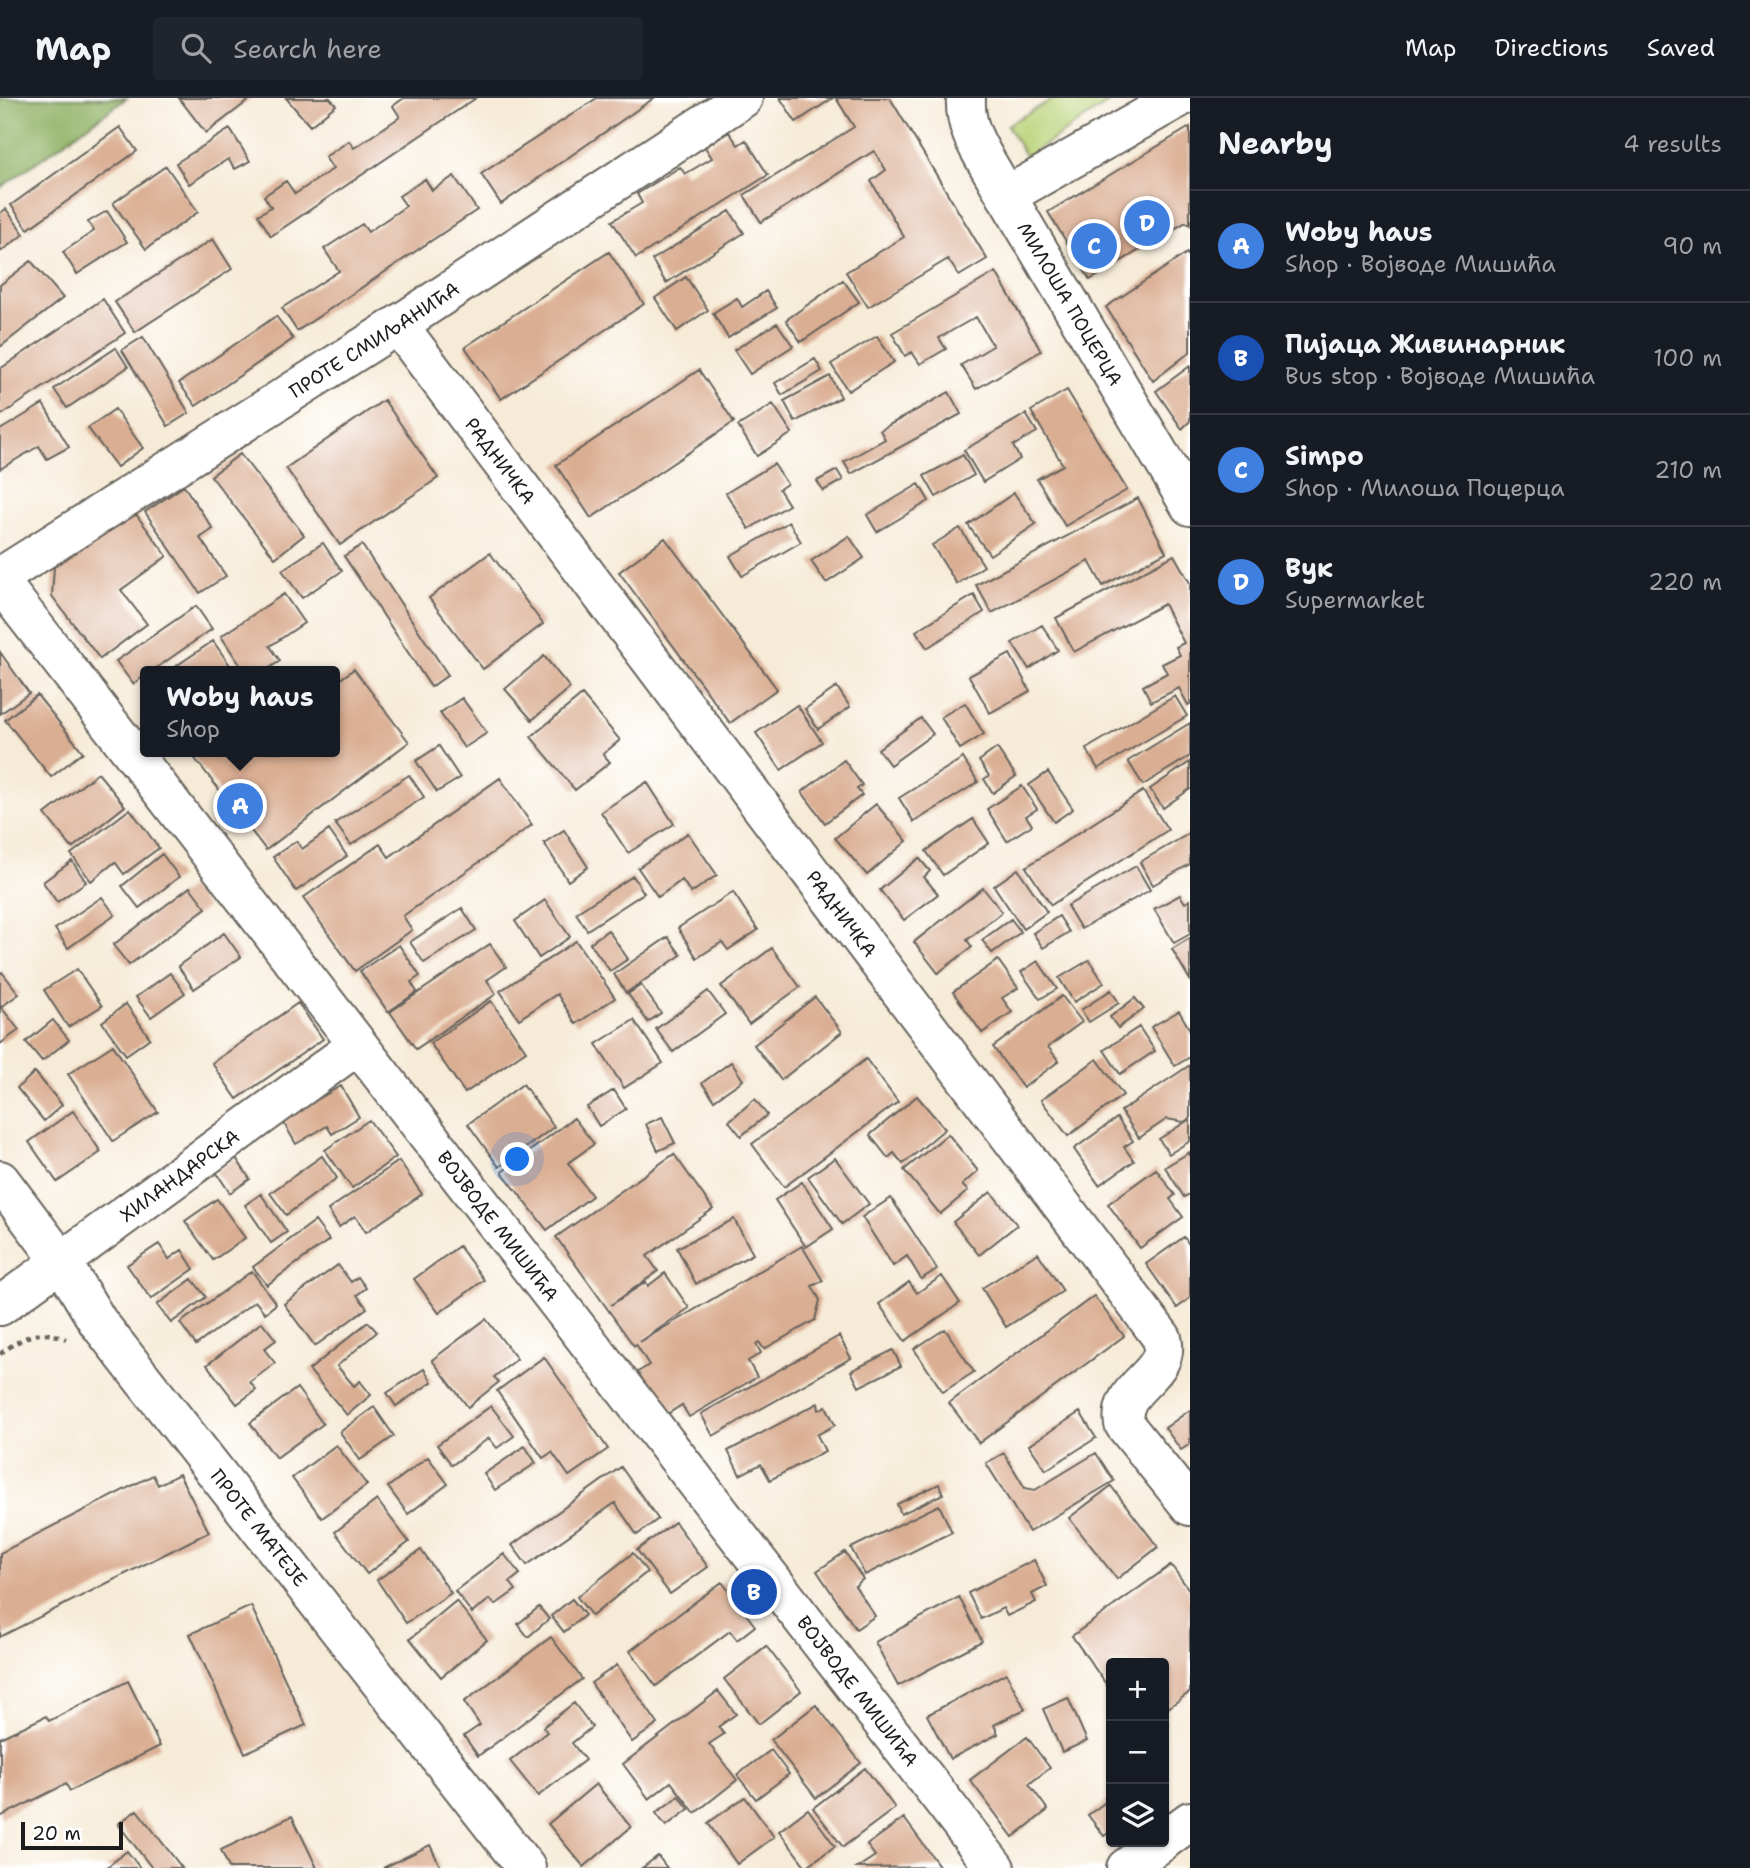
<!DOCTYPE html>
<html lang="en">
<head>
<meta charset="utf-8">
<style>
  body { margin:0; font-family:"Shantell Sans",sans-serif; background:#20242c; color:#f1f3f6 }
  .controls { position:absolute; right:21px; bottom:21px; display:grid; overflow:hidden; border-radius:7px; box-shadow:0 2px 5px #0004 }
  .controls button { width:63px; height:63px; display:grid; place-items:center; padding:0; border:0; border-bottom:2px solid #363941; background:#171b24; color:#f1f3f6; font:35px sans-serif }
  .scale { position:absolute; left:21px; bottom:18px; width:102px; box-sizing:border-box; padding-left:7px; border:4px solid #1c1c1c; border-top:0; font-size:19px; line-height:24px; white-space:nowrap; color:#1c1c1c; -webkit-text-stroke:5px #fff; paint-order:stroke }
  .you { position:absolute; left:518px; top:1062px; width:24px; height:24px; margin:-18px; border:5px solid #fff; border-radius:50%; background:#1a73e8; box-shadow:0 0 0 10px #1a73e833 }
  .badge { display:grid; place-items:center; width:46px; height:46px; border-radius:50%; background:#d93025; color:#fff; font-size:23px; font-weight:700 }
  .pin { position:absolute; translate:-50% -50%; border:4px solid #fff; box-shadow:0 2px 7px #0006 }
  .popup { position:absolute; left:140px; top:568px; width:200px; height:91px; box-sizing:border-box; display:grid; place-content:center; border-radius:7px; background:#171b24; filter:drop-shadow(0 2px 5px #0005); font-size:23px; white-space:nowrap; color:#9ea1a6 }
  .popup b { font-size:26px; color:#f1f3f6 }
  .popup::after { content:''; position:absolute; left:50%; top:100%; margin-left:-14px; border:14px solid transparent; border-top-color:#171b24 }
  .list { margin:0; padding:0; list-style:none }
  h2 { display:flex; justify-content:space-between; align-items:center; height:91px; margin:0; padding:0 28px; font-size:30px }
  h2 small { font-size:23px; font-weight:400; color:#9ea1a6 }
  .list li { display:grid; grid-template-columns:46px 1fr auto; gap:21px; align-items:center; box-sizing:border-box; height:112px; padding:0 28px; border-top:2px solid #363941 }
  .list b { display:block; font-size:26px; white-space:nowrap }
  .list p { margin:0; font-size:23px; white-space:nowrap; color:#9ea1a6 }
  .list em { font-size:23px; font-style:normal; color:#9ea1a6 }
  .icon { flex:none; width:38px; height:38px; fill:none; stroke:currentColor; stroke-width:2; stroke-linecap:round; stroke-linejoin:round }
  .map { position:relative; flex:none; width:1190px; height:1770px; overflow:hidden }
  header { display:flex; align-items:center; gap:42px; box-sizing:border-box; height:98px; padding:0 35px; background:#171b24; border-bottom:2px solid #363941 }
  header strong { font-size:33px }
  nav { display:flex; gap:38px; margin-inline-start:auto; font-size:24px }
  .search { width:490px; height:63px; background:#20242c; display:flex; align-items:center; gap:18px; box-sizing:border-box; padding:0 24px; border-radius:7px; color:#9ea1a6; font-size:26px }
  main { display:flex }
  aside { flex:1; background:#171b24 }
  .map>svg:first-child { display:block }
  .green { fill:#b9d176; stroke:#6a7649; stroke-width:2 }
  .forest { fill:#92b367; stroke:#576842; stroke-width:2 }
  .building { fill:#daae93 }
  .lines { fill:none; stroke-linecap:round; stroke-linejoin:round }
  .minor-casing { stroke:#68645d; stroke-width:42 }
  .path { stroke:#68645d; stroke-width:4.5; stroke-dasharray:5 5; stroke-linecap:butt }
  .minor { stroke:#fff; stroke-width:38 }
  .labels { text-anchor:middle; stroke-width:7; stroke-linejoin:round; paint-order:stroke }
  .street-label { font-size:19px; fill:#1c1c1c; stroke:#fff }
</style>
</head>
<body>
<header>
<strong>Map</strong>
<div class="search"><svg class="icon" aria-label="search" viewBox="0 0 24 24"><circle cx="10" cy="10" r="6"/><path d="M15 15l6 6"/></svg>Search here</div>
<nav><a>Map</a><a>Directions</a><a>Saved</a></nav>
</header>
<main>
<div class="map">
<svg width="1190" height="1770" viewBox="0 0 1190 1770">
  <rect width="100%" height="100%" fill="#fff"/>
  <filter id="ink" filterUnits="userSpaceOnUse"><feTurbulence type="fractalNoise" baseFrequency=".0143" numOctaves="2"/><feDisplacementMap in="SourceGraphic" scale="14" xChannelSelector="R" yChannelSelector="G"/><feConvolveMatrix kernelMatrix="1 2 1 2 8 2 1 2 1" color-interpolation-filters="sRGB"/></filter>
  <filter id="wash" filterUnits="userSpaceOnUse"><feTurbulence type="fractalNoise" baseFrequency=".00686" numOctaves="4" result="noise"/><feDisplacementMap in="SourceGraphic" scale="28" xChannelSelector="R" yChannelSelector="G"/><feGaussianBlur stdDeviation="1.57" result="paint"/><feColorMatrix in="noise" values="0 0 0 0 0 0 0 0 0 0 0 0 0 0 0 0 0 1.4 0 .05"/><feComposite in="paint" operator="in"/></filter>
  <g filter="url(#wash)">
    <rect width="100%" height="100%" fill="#f6ebd7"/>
    <!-- green -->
    <path class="green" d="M1055,0H1116L1026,59L1007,27Z"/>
    <!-- forest -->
    <path class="forest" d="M0,0H127L0,90Z"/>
    <g id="blocks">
      <!-- building -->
      <path class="building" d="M179,0H252L206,35Z
        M286,0H330L336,7L310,28Z
        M404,0H476L271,138L258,117L271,109L264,98L286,83L295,96L333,71L325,59L349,43L354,50L400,19L393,8Z
        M597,0H654L501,106L481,76Z
        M780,0H833L796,24Z
        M836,0H890L987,161L959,178L948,161L868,209L846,174L904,139L871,83L886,72L874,53L761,124L744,97L854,29Z
        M120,29L137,53L28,131L11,107Z
        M1190,29V127L1186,124L1090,182L1048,114Z
        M230,31L250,63L235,71L228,61L189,86L176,65Z
        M729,34L738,47L746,42L768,77L636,160L612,123L642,105L637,96L680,69L685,76L712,60L705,49Z
        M166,68L198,114L146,151L113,105Z
        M454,78L477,112L297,233L282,210L339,173L324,151L362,126L368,134L406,108L399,98L425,81L432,92Z
        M6,111L24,136L0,154V115Z
        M107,113L127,144L77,176L63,154L94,133L88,124Z
        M730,113L744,135L666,185L652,162Z
        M213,141L232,171L135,234L115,204Z
        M609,154L644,206L501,301L465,249Z
        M1187,155L1190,160V254L1153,283L1106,209Z
        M31,163L63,200L0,249V187Z
        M996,174L1041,253L976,291L961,267L993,248L976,219L939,240L946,251L920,266L912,254L905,258L892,235Z
        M686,179L708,212L677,233L655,200Z
        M843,182L859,204L801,244L786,222Z
        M766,193L777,210L728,240L713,215L737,200L742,209Z
        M103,201L125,235L0,318V271Z
        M276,218L293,241L196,308L179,285Z
        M777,225L793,248L750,276L734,252Z
        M877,238L894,264L848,293L831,266Z
        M143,239L189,315L168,328L122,252Z
        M116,250L128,269L67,310L54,291Z
        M815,261L822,273L782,297L775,285Z
        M1190,268V323L1182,331L1156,293Z
        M699,272L734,324L591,420L556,367Z
        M830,278L841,299L795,324L784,303Z
        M1067,292L1127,392L1065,428L1037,381L1063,367L1031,313Z
        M949,294L961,316L851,376L844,364L885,341L880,332Z
        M384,302L438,380L340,447L286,370Z
        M43,306L69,349L47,361L39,348L0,371V332Z
        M773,306L792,335L757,358L738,328Z
        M115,311L143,350L117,369L88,330Z
        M1026,316L1037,334L1013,348L1020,361L983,384L964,352Z
        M240,356L304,437L275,460L211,378Z
        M963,357L974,377L936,399L924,378Z
        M774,366L787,386L779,391L789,407L749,431L726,395Z
        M837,372L843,382L823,393L817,383Z
        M919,386L929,403L877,434L867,417Z
        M184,388L213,431L200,440L226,478L200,495L145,414Z
        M1014,395L1036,426L990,457L968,427Z
        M1138,400L1166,454L1103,488L1089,463L992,515L976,487Z
        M132,411L167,458L121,492L147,526L100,561L52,498L54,469Z
        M789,424L801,444L742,478L730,458Z
        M960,430L984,468L957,486L932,447Z
        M849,438L864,460L826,485L811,463Z
        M665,440L777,591L730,625L619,474Z
        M323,445L342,473L302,500L282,472Z
        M362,447L448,577L431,589L344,458Z
        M490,455L543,526L483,571L429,500Z
        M1174,457L1190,485V606L1188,607L1179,590L1151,604L1143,588L1167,575L1162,566L1180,557L1176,549L1184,545L1164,506L1074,554L1056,520Z
        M284,496L304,525L270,548L280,563L265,573H244L221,538Z
        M974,497L984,514L927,550L916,533Z
        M196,508L212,531L152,573H146V577L133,586L116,563Z
        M1042,527L1058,552L1029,571L1012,545Z
        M213,543L234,573H169Z
        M0,554L29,595L0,616Z
        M1010,556L1030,593L990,615L969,578Z
        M544,558L570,590L532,622L505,591Z
        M354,571L409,644L266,752L193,658L199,654H334V586Z
        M837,589L850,609L818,631L805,611Z
        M37,597L83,654L51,679L5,622Z
        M582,597L620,642L603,656L610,664L575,692L531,639Z
        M1175,598L1187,618L1098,671L1086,651Z
        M462,600L487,635L464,650L440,615Z
        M965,605L984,636L960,651L941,619Z
        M797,607L822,644L781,672L756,635Z
        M921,620L933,636L890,667L878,651Z
        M1190,625V658L1143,687L1128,663Z
        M439,648L460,680L437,694L416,663Z
        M997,650L1016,678L993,695L984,681L989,678L979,663Z
        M963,660L978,684L914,724L899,700Z
        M844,662L862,687L857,691L862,697L825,725L802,694Z
        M1190,664V691L1163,710L1150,691Z
        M1048,674L1073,711L1054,724L1029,687Z
        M98,675L125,708L72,750L45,716Z
        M409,677L424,699L351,747L335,725Z
        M500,680L532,727L403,818L412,832L355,873L303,800L380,746L389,759Z
        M647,684L674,726L628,755L601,714Z
        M1022,688L1037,711L1026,718L1032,727L1007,743L987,711Z
        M1143,693L1168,732L1051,807L1026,769Z
        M876,706L907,743L867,777L835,740Z
        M130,711L159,750L124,776L115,764L91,783L71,756Z
        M973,721L989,745L943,777L926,753Z
        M329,732L347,758L296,793L273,759L296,743L302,751Z
        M564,732L588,769L568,783L544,745Z
        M688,735L717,777L691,795L682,782L658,799L638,770Z
        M1190,735V766L1153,787L1140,764Z
        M162,756L179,779L139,810L122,788Z
        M919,760L930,773L924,779L938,796L904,822L880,792Z
        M72,763L86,784L57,804L43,784Z
        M1136,768L1150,792L1081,831L1067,808Z
        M1018,771L1047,814L1023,831L994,788Z
        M633,778L644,795L587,832L576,815Z
        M190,789L206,810L129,867L113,847Z
        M983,790L1002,814L967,842L972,849L938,875L914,844Z
        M733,794L758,832L728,852L722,844L697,860L678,830Z
        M1180,797L1185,805L1190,802V836L1174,845L1154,811Z
        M102,799L115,817L68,850L55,831Z
        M545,802L570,839L539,860L515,823Z
        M462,810L476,832L424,865L410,844Z
        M1059,818L1069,834L1043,850L1033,835Z
        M1011,821L1021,834L992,855L982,842Z
        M608,832L628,861L610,873L590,845Z
        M224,835L241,859L194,891L178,868Z
        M668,839L681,857L626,895L614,876Z
        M1190,840V882L1172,851Z
        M576,843L615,900L576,926L557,896L519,921L500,893Z
        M490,846L506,869L487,882L496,896L416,951L390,914Z
        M399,847L420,878L411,884L417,894L388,914L360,873Z
        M772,850L800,889L749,926L721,888Z
        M998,862L1018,890L1002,900L1012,914L982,935L953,894Z
        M1089,862L1104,885L1074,904L1059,880Z
        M1038,863L1057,891L1040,901L1021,874Z
        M77,871L102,908L68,929L44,892Z
        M2,874L19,896L1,909L19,932L0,946V876Z
        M170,875L185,895L151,919L136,899Z
        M641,887L661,915L648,924L628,896Z
        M1111,892L1119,905L1089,924L1081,912Z
        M708,893L725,916L673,954L656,931Z
        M1062,898L1082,924L1048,949L1059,963L1023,990L993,949Z
        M815,899L842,934L781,982L754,947Z
        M1135,900L1144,911L1118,930L1110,919Z
        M491,903L526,953L465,995L430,945Z
        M298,905L323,941L237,1001L212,965Z
        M126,906L150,940L126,957L102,924Z
        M1179,913L1190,932V959L1175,968L1151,929Z
        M53,922L69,942L42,963L26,944Z
        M634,922L663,965L624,990L596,946Z
        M1139,929L1155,953L1120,976L1104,952Z
        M113,947L158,1014L113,1043L68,976Z
        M866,961L898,1004L784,1089L752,1046Z
        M1097,961L1123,997L1068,1038L1041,1002Z
        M731,964L743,982L714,1002L702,985Z
        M1190,967V1020L1184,1024L1167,1021L1139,1040L1121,1013Z
        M35,974L62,1007L44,1023L17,990Z
        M523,986L554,1029L499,1069L468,1026Z
        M341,988L359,1019L332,1036L327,1028L296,1046L282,1022Z
        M614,992L626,1011L599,1028L587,1009Z
        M917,998L945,1031L903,1066L894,1055L888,1060L870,1037Z
        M755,1001L767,1017L741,1038L729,1023Z
        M73,1013L101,1054L57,1084L29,1044Z
        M662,1019L675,1045L658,1053L646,1026Z
        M574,1020L594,1046L568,1065L592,1098L547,1132L502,1074Z
        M1117,1020L1133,1043L1124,1049L1134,1063L1099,1087L1074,1051Z
        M1190,1021V1043L1169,1056L1159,1041Z
        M369,1022L396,1059L352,1090L325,1052Z
        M948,1036L978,1073L962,1087L968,1093L940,1116L904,1072Z
        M1190,1054V1096L1184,1099L1165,1069Z
        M674,1056L713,1111L647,1158L658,1173L611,1207L646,1184L648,1188L665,1175L689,1210L640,1244L802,1148L823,1183L812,1188L820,1202L815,1222L764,1251L759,1244L756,1246L761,1255L748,1263L757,1279L689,1319L682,1307L664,1318L638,1274L649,1267L636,1246L634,1248L556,1139Z
        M322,1058L337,1080L286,1117L270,1095Z
        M236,1060L250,1081L230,1095L216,1074Z
        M835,1060L869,1106L842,1126L808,1079Z
        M399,1063L422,1096L366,1134L355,1118L339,1129L328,1112Z
        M1156,1071L1175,1097L1170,1101L1183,1119L1140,1150L1108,1106Z
        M802,1084L833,1131L806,1149L775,1102Z
        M991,1094L1017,1127L979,1157L953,1124Z
        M261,1096L287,1134L271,1145L245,1107Z
        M891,1100L937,1171L921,1181L907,1158L893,1168L862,1119Z
        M217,1101L245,1140L213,1162L185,1123Z
        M734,1121L753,1156L696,1186L677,1150Z
        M315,1123L329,1142L267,1187L253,1169Z
        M1184,1139L1190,1148V1200L1177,1210L1146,1166Z
        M159,1146L169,1161L182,1152L194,1171L151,1201L127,1167Z
        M459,1148L484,1182L439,1215L414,1181Z
        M1038,1155L1063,1193L1006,1229L982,1190Z
        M338,1167L351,1184L358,1179L366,1190L357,1197L367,1210L315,1248L284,1206Z
        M252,1173L276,1206L265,1215L255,1203L196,1247L180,1225Z
        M942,1178L960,1205L905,1243L879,1206L909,1184L917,1195Z
        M192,1181L206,1199L171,1225L157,1207Z
        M1094,1198L1124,1238L979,1345L949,1305Z
        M486,1221L517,1261L494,1279L499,1284L468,1309L432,1262Z
        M262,1224L276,1242L264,1251L275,1265L250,1284L256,1292L237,1306L207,1267Z
        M368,1224L377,1234L337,1268L354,1288L360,1283L371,1297L347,1317L309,1272Z
        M945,1231L974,1274L943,1294L914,1251Z
        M839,1238L851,1260L713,1338L701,1316Z
        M893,1252L901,1268L859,1289L851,1273Z
        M544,1259L608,1351L569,1378L552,1354L543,1360L497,1293Z
        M424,1271L432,1284L396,1308L387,1295Z
        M297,1290L323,1326L276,1360L250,1325Z
        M818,1305L819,1312L826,1308L835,1327L817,1337L825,1353L770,1382L761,1366L740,1377L728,1353Z
        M491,1308L514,1338L497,1350L489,1340L452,1367L437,1347Z
        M374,1309L394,1338L360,1362L340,1334Z
        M1190,1312V1346L1181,1352L1165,1330Z
        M1080,1314L1096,1340L1046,1372L1029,1347Z
        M336,1347L367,1387L322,1420L292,1380Z
        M525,1348L536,1365L495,1392L484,1376Z
        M1004,1355L1025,1390L1035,1392L1096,1355L1114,1383L1029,1434L986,1365Z
        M428,1359L448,1386L408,1416L388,1389Z
        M621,1369L658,1421L637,1437L615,1405L527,1467L512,1447Z
        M179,1376L209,1434L0,1539V1455L153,1377L158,1387Z
        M939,1386L943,1396L901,1416L897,1406Z
        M1111,1388L1158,1449L1117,1481L1069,1420Z
        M377,1402L409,1444L367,1476L335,1434Z
        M939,1407L952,1434L865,1477L851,1450Z
        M675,1424L708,1469L670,1496L637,1452Z
        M421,1452L451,1495L406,1525L377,1482Z
        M845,1454L863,1481L855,1488L875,1518L856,1531L817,1473Z
        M633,1455L647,1474L592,1518L577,1499Z
        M504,1456L520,1476L510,1484L516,1492L495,1507L490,1501L472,1515L455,1493Z
        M1034,1462L1047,1488L1032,1496L1036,1504L1007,1518L1003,1510L981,1521L968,1495Z
        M1171,1467L1190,1493V1594L1164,1613V1565H1111V1593L1072,1538Z
        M722,1484L755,1528L737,1542L730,1533L656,1588L630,1553Z
        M959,1499L982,1543L898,1588L875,1544Z
        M572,1501L585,1517L564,1534L551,1518Z
        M456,1503L487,1542L441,1579L410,1541Z
        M251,1508L306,1627L245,1655L190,1536Z
        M539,1509L549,1521L528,1539L518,1526Z
        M551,1539L582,1581L478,1658L464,1638L480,1627L464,1604Z
        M766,1548L801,1593L759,1626L724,1581Z
        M617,1567L658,1626L632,1644L591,1585Z
        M1006,1575L1025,1611L994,1627L998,1636L950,1661L927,1617Z
        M128,1583L160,1648L70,1693L66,1686L0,1719V1640L46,1618L49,1623Z
        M718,1593L736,1616L718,1629L724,1636L709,1646L737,1682L695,1715L671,1684L649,1701L623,1666Z
        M1068,1600L1087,1643L1062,1654L1043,1611Z
        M574,1605L592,1629L572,1645L585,1662L538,1698L510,1663L547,1634L543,1629Z
        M816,1607L861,1665L816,1700L771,1642Z
        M1027,1639L1050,1670L1029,1686L1048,1712L1013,1739L970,1682Z
        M771,1652L789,1676L756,1701L737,1677Z
        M865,1670L895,1710L843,1749L813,1710Z
        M596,1686L631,1729L584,1769L548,1726Z
        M679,1698L689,1711L666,1728L656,1715Z
        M745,1699L774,1739L737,1766L708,1725Z
        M1111,1700V1733L1104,1738L1088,1717Z
        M808,1711L835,1748L806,1769L779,1733Z
        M137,1712L182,1770H152L118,1726Z
        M292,1718L317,1770H229L221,1752Z
        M904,1720L940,1769L857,1770L875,1758L867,1747Z
        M430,1747L441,1770H383Z
        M127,1753L140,1770H106Z
        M658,1758L667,1770H642Z"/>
    </g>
  </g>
  <g filter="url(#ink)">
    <use href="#blocks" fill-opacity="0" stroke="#68645d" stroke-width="2"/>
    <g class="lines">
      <!-- minor casing -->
      <g class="minor-casing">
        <g id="minor">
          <path id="s1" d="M966,0C964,32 982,55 997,82L1190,408"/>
          <path d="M1006,98L1179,0"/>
          <path id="s2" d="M398,227L1162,1240C1172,1279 1117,1286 1124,1326L1190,1408"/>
          <path id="s3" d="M0,479L398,227L743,0"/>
          <path id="s4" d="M0,484L995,1770"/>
          <path id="s5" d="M0,1082L61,1163L98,1224L526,1770"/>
          <path id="s6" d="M0,1208L358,947"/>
          <path d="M1164,1742L1190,1723"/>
          <path d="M1126,1770L1162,1744"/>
        </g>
      </g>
      <!-- path -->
      <path class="path" d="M0,1256C22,1240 38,1229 66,1241"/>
      <!-- minor -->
      <use href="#minor" class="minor"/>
    </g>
  </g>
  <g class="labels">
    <!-- street labels -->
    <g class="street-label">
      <text dy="7" stroke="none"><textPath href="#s1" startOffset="233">МИЛОША ПОЦЕРЦА</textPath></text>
      <text dy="7" stroke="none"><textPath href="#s3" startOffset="443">ПРОТЕ СМИЉАНИЋА</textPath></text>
      <text dy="7" stroke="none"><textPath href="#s2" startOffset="170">РАДНИЧКА</textPath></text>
      <text dy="7" stroke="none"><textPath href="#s2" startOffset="737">РАДНИЧКА</textPath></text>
      <text dy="7" stroke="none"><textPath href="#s6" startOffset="222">ХИЛАНДАРСКА</textPath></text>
      <text dy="7" stroke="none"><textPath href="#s4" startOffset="814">ВОЈВОДЕ МИШИЋА</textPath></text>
      <text dy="7" stroke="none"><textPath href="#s5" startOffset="434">ПРОТЕ МАТЕЈЕ</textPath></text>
      <text dy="7" stroke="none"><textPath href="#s4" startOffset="1402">ВОЈВОДЕ МИШИЋА</textPath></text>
    </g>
  </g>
</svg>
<div class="controls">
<button>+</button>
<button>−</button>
<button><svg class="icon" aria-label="layers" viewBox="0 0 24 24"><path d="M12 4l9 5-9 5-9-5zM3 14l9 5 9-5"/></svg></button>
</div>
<div class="scale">20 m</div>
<div class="you"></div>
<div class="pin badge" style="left:240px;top:708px;background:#3f7fe0">A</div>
<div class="popup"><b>Woby haus</b>Shop</div>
<div class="pin badge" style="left:754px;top:1494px;background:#1a4fb4">B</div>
<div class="pin badge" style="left:1094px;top:148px;background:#3f7fe0">C</div>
<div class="pin badge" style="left:1147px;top:125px;background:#3f7fe0">D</div>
</div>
<aside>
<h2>Nearby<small>4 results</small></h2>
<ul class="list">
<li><span class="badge" style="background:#3f7fe0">A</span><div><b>Woby haus</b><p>Shop · Војводе Мишића</p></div><em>90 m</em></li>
<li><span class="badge" style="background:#1a4fb4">B</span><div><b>Пијаца Живинарник</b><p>Bus stop · Војводе Мишића</p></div><em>100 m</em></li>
<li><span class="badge" style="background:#3f7fe0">C</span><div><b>Simpo</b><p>Shop · Милоша Поцерца</p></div><em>210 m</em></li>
<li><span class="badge" style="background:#3f7fe0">D</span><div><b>Вук</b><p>Supermarket</p></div><em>220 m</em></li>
</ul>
</aside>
</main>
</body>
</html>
